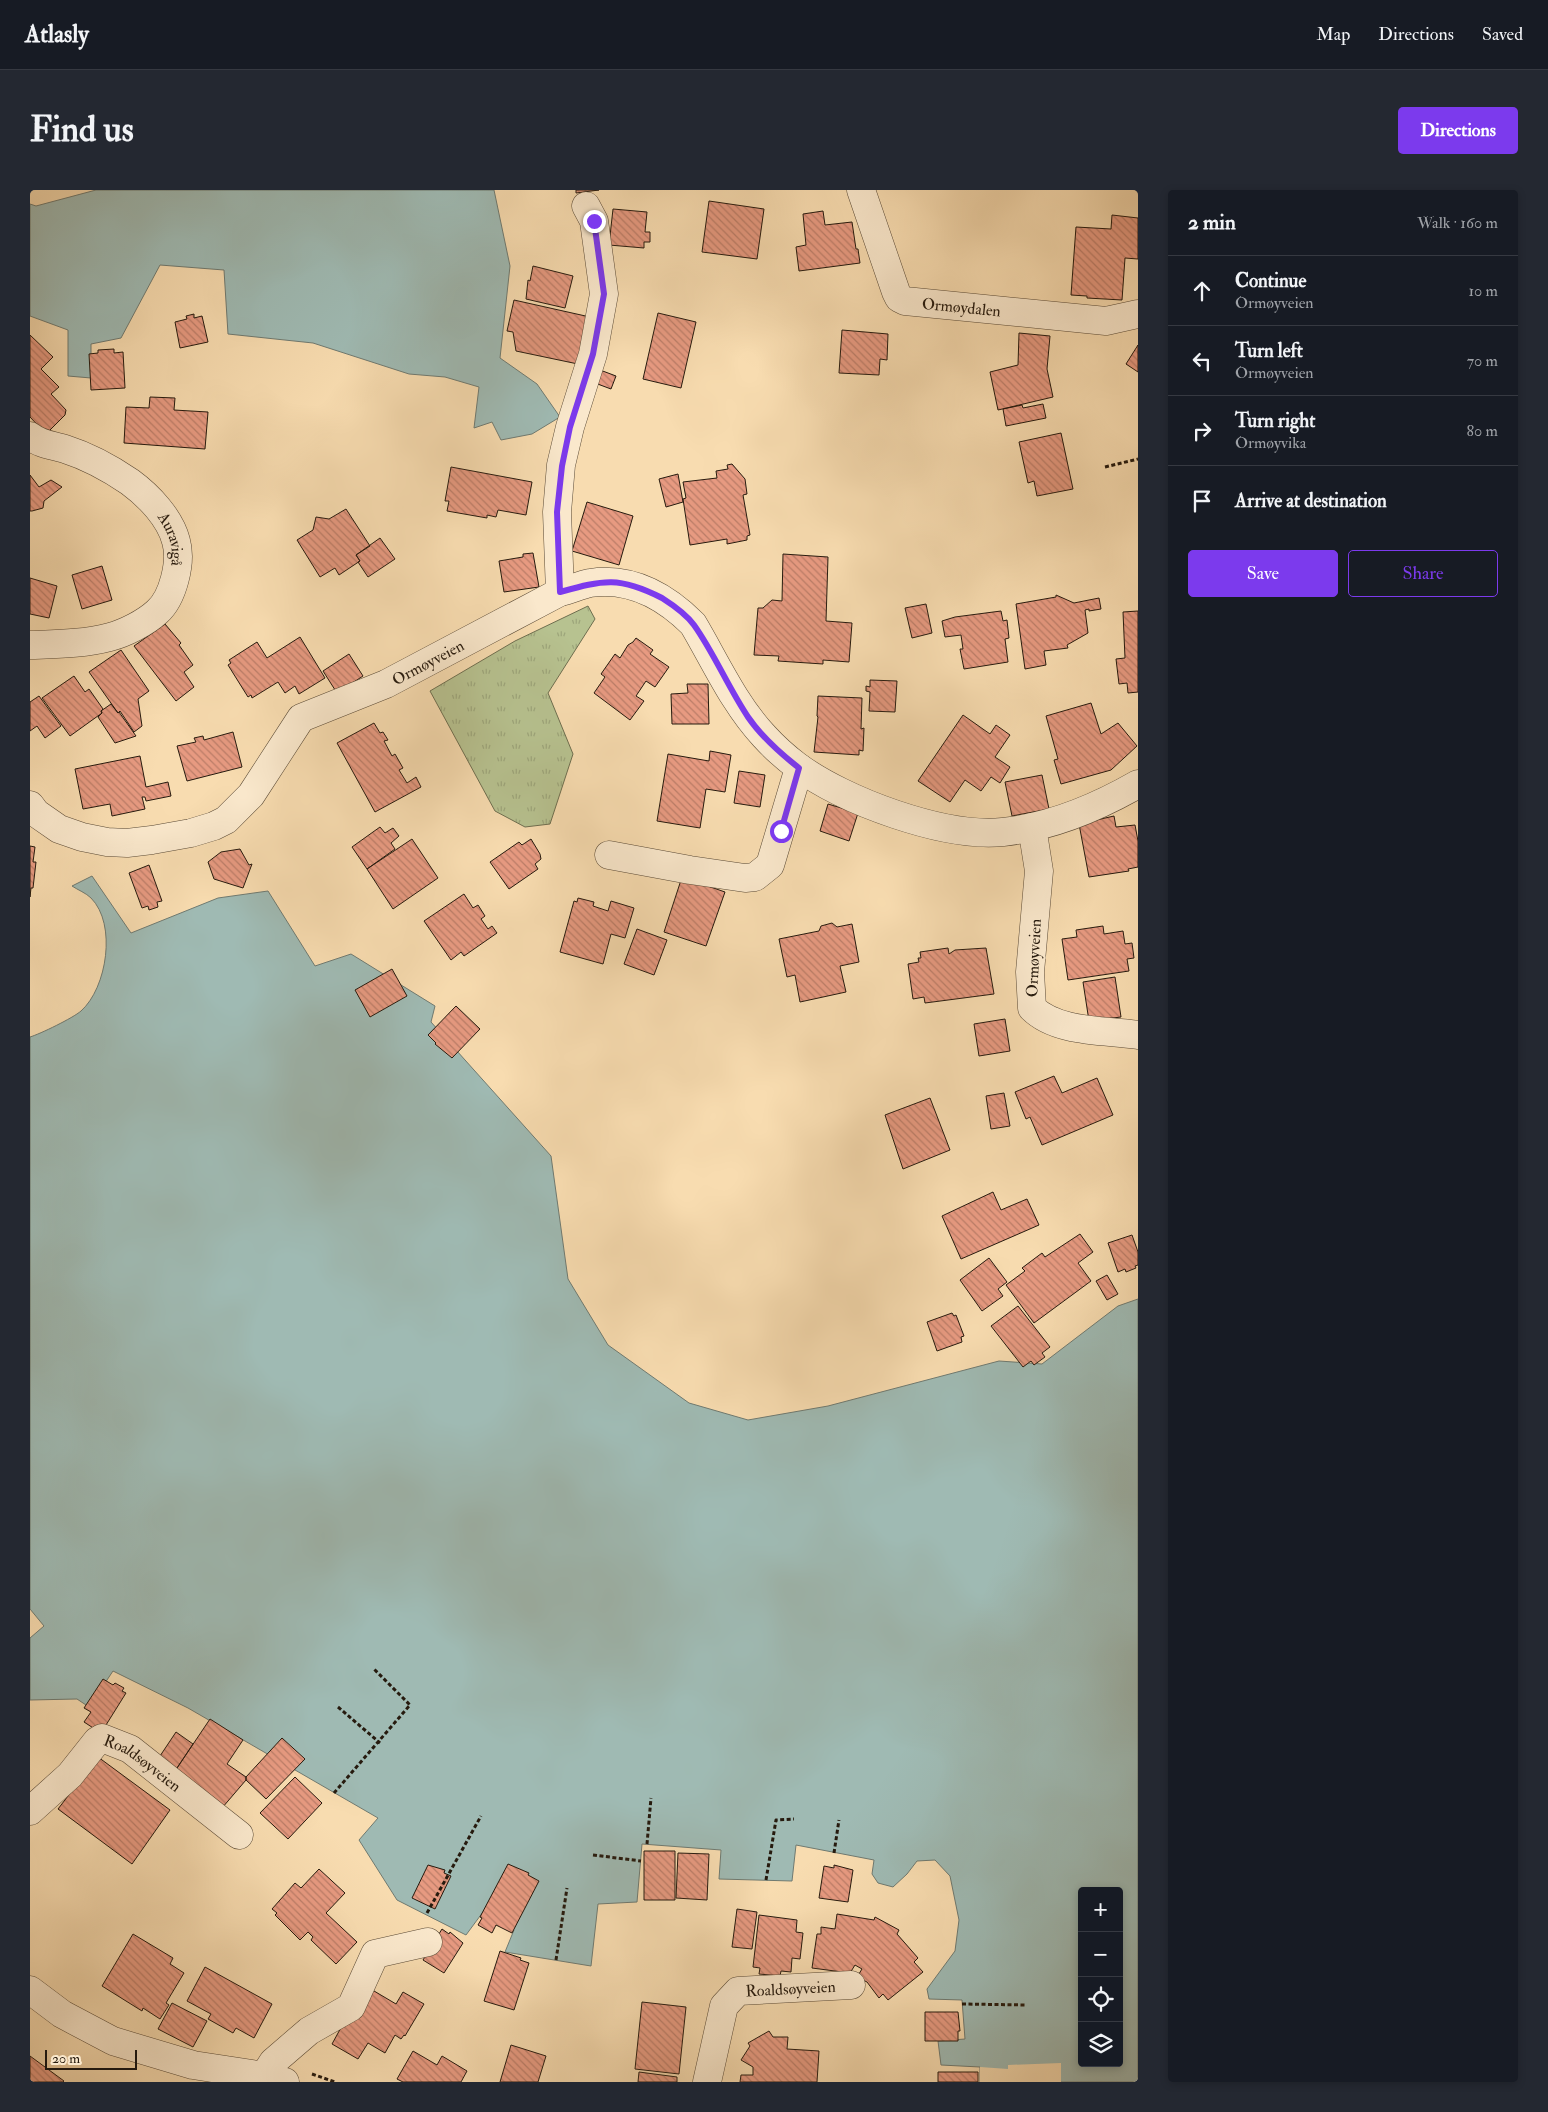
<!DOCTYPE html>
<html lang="en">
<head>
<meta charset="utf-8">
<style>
  body { margin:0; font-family:"IM FELL Double Pica",serif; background:#242831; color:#f1f3f6 }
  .controls { position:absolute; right:15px; bottom:15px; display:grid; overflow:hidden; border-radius:5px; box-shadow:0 2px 8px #0003 }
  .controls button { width:45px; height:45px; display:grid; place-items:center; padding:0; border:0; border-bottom:1px solid #363941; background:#171b24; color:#f1f3f6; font:25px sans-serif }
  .scale { position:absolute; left:15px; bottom:12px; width:92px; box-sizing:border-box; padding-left:5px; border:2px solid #261a0e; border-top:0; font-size:14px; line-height:18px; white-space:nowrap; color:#261a0e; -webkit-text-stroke:4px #fae8cc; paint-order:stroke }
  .stop { position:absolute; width:15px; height:15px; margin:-11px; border:4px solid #7c3aed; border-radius:50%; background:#fff }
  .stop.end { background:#7c3aed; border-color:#fff; box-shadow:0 1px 5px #0008 }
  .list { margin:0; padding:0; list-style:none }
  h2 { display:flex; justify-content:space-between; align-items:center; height:65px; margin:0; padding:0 20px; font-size:21px }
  h2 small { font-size:16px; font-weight:400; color:#9ea1a6 }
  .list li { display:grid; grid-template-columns:32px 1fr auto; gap:15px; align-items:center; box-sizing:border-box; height:70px; padding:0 20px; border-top:1px solid #363941 }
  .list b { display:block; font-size:19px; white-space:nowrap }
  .list p { margin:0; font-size:16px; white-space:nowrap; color:#9ea1a6 }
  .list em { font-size:16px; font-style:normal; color:#9ea1a6 }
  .actions { display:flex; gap:10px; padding:15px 20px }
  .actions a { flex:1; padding:11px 0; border:1px solid #7c3aed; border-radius:5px; text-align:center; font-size:18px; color:#7c3aed }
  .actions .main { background:#7c3aed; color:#fff }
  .icon { flex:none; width:28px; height:28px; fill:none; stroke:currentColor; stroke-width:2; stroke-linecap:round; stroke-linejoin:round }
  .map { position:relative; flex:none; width:1108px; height:1892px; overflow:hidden; border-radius:5px }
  header { display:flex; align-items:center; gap:30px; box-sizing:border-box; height:70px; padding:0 25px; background:#171b24; border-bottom:1px solid #363941 }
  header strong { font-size:24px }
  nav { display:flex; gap:28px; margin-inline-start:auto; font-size:18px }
  .intro { display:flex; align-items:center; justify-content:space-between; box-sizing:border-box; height:120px; padding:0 30px }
  h1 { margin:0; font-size:35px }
  .button { padding:12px 22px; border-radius:5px; background:#7c3aed; color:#fff; font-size:18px; font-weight:700 }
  main { display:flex; gap:30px; padding:0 30px }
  aside { flex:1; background:#171b24; border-radius:5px; box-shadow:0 2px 8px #0003 }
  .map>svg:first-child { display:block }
  .park { fill:url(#park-tufts); stroke:#6e6e4f }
  .water { fill:#9fbab3; stroke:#6f7a71; fill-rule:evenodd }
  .pier { fill:#f8dcb0 }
  .building { fill:url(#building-back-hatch); stroke:#261a0e }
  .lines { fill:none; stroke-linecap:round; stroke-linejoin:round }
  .minor-casing { stroke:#5a4a36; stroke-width:29 }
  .path { stroke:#261a0e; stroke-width:3; stroke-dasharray:4 2.5; stroke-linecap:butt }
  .minor { stroke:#fae8cc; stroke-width:28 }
  .route { stroke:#7c3aed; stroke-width:6 }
  .labels { text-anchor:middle; stroke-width:4; stroke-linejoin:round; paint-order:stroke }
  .street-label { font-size:16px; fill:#261a0e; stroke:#fae8cc }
</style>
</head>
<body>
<header>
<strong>Atlasly</strong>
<nav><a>Map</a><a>Directions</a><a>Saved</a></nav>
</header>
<div class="intro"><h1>Find us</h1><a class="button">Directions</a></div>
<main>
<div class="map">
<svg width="1108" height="1892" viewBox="0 0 1108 1892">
  <defs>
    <pattern id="park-tufts" width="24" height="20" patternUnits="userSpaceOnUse" patternTransform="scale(1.25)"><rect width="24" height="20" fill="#b7c290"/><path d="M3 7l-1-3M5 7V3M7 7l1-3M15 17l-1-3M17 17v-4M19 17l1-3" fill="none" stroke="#9da67b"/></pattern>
    <pattern id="building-back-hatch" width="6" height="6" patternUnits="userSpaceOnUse" patternTransform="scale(1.25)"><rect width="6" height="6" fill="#e79a81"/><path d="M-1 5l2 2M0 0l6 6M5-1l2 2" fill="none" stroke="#bb7d68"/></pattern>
  </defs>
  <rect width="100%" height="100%" fill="#f8dcb0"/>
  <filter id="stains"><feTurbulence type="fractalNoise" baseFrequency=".004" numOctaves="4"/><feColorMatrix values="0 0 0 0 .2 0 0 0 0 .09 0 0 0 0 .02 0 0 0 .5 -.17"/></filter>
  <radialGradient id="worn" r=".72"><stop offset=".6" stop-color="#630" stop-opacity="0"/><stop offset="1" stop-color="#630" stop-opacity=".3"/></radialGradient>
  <!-- park -->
  <path class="park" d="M558,416L565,429L518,503L543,564L520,634L495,637L465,621L400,501L485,451Z"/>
  <!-- water -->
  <path class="water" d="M66,0H464L480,76L470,168L507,194L530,227L502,244L471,250L462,232L444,238L449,197L415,187L379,184L283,153L198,144L194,80L130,75L91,148L61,154V188L38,186V140L0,126V14L6,16Z
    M62,686L101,743L188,708L238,701L285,776L321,764L405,816L401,832L521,966L538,1089L578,1155L659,1213L718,1230L798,1216L969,1171L1012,1174L1088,1116L1108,1109V1892H950V1877L911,1875L908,1851L935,1849L932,1810L899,1809L897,1799L925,1761L929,1730L920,1686L905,1670L887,1671L877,1684L863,1697L848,1693L842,1684L844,1670L766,1655L762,1691L689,1689L691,1660L612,1654L607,1712L568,1714L561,1776L475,1762L484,1740L453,1722L436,1745L367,1710L329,1650L348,1628L158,1518L83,1481L59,1517L47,1509L0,1510V1448L14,1436L0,1419V847C10,844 43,828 51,821C77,798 87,734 61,708C56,703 48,700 42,696ZM1052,1701H1089V1873H1052Z"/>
  <!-- pier -->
  <path class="pier" d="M1031,1873V1892H950V1877L978,1879V1875Z"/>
  <!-- building -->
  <path class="building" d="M546,0H569L546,3Z
    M679,11L734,19L727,69L672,62Z
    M583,19L617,22L615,42H620V52H614V58L579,55Z
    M793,21L795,35L822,32L826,59H828L830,73L769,81L766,57L776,55L773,24Z
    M1082,25L1108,28V69L1095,68L1092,110L1057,108V106L1041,105L1046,37L1081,39Z
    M503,76L543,86L535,118L496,109L498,90L500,91Z
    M484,110L560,127L548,174L486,161L483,142L477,141Z
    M628,123L666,132L651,198L613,189Z
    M164,124V128L172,126L178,152L150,158L145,132L157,129L156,126Z
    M812,140L858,144L857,170L850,169L849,185L809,183Z
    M989,143L1020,146L1017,179L1023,207L968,220L960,182L988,175Z
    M0,145L23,167L11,179L29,197L21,204L36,220L35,225L16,244L0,227Z
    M1108,155V182L1096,174Z
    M84,159V163L93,162L95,198L61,200L59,164L68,163V160Z
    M570,180L586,186L581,199L565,193Z
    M120,207L145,208L144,220L178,222L175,259L94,253L96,217L119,218Z
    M1013,214L1016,228L976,236L973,219L992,215L993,218Z
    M1031,243L1043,299L1007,306L1004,291L998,293L989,252Z
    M702,274L715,289L717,304L713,305L720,345L717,346V350L697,354V349L660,355L653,309L656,308L653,292L687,288L686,281L698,279L697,275Z
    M421,277L502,292L496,325L468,320L466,327L457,325V328L417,321L419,311H415Z
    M648,284L653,312L636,317L629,289Z
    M0,285L9,297L21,290L32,297L14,311L13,318L2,321H0Z
    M557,312L603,326L589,375L542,361Z
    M316,319L340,356L326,365L330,371L309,385L305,378L290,387L267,350L283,340L286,327L299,329Z
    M350,348L365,369L338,387L328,372L330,371L326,365Z
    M503,363L509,397L474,402L469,371L493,367V364Z
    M753,364L798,367L796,431L822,433L819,472L793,470V474L748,471L749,466L724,465L728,418H733L742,410L752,411Z
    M72,376L82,410L52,419L42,385Z
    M0,388L27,396L19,428L0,424Z
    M1026,405L1044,413L1069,408L1071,419L1059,421V419L1055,420L1058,443L1037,455L1038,458L1014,461L1016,475L995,479L986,414L1026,407Z
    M896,414L902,443L882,448L875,418Z
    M971,421L973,431L977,430L979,448L975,449L978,472L934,479L930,459H933L931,445L915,447L912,431L925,427Z
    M1108,421V502L1098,503L1097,493L1089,494L1086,469L1095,468L1093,422Z
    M135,434L151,453L149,455L163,475L154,482L164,497L146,511L104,456Z
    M270,447L295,488L269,504L265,496L255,503L248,492L222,508L221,505L218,507L198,475L201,473L199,470L227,452L237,468Z
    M606,448L623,460L620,464L639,477L625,497L616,491L606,506L614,511L600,530L564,503L575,487L571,484L585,464L590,468L598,455L603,452Z
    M91,460L119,501L108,509L112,536L104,542L90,521L88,523L59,482Z
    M319,464L333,486L307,503L293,481Z
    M44,486L55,502L59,499L73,519L71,521L72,523L40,546L12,508Z
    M840,490L867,491L865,522L839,521L840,502L836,501V496L840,497Z
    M657,494H678L679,534H642L641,504L658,503Z
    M9,506L31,536L15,548L7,536L0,541V512Z
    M788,506L832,508L831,539L834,538L833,561L829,560V565L784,562L788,527L787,526Z
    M1061,513L1071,544L1088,533L1107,556L1081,580L1031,594L1024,570L1028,569L1016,526Z
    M81,514L88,523L89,522L106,546L85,553L68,527L72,523L71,521Z
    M933,525L960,544L966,535L980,545L965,567L980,577L970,593L961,587L951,601L935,590L920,612L888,591Z
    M344,533L350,543L353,542L358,550L354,551L362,566L365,564L373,578L369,580L377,593L386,587L391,597L345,622L307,553Z
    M203,542L212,577L157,591L147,556L166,552L164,548L173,546L174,550Z
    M680,561L701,565L695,602L676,599L670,638L627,631L638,564L679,571Z
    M110,566L116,597L138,592L141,606L116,611L115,607H112L115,619L82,626L80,614L53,619L45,579Z
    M709,581L735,585L730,617L704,613Z
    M1012,585L1019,619L982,626L975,592Z
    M798,614L828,623L819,651L790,641Z
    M1084,626L1086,637L1105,635L1108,651V677L1098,679L1099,681L1059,687L1049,634Z
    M350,637L355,643L363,638L369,646L361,653L365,659L337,679L322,657Z
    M382,649L408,688L363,719L337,679Z
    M501,649L510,664L511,669L505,674L508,679L479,699L460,672L489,652L492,655Z
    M0,656L5,657L3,672H6L3,698H1L0,707Z
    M210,659L219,675L222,674L213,698L184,689L178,672L191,662Z
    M119,675L132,711L127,712L128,717L119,720L118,716L112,718L99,683Z
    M652,687L695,702L676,756L634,742Z
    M434,704L443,718L448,715L455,726L451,729L458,739L462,736L467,743L434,766L431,762L421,770L394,731Z
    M548,708L564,712L563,716L578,721L581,711L604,718L595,748L581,744L573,774L530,762L544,711L547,712Z
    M802,733L807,737L822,734L829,772L810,776L816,802L770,812L765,785L757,787L749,749L789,741L791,736Z
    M1073,736L1074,744L1093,741L1095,754L1102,753L1104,768L1097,769L1099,781L1038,790L1032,749L1047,747L1046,740Z
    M607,739L637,750L624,785L594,774Z
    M918,758L919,764L925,760L956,758L964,804L895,813L894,807L883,809L878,774L889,772L888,768H891L890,762Z
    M362,779L377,806L340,827L325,800Z
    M1085,787L1091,827L1059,831L1053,792Z
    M426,816L450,839L422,868L405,854L406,853L398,845Z
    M975,829L980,861L949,866L944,834Z
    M1024,886L1032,903L1067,888L1083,925L1012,955L1000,927L996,929L985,902Z
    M974,903L980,936L961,939L956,906Z
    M900,908L920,960L873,979L855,925Z
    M963,1002L971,1020L997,1009L1009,1035L931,1069L912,1026Z
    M1050,1044L1063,1062L1048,1073L1061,1091L1004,1133L976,1095L995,1081L992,1078L1012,1063L1015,1067Z
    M1102,1045L1108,1062V1075L1105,1076L1106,1078L1096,1082L1095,1079L1088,1082L1078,1053Z
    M959,1068L977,1092L968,1099L973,1106L952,1121L930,1090Z
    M1077,1085L1088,1104L1077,1110L1066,1091Z
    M988,1116L1020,1157L1012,1163L1015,1167L1004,1175L1001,1171L993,1177L961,1136Z
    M922,1123L924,1126L926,1125L934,1146L931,1147L932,1152L907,1161L897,1132Z
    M73,1489L83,1495L85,1493L94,1498L92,1501L96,1503L71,1543L54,1532L61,1522L54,1518Z
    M180,1529L213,1550L197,1574L216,1587V1590L192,1618L145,1581Z
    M146,1542L163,1554L145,1581L128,1569Z
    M252,1548L275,1569L236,1609L216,1590V1587Z
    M68,1567L140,1620L102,1674L28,1619Z
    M265,1587L292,1613L258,1649L230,1623Z
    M614,1661H645V1710H614Z
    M648,1663L679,1664L677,1710L646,1708Z
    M478,1674L499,1683L498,1685L509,1691L482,1743L466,1735L462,1743L448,1735L452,1728L450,1727Z
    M398,1675L415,1680L414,1683L421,1686L405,1719L382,1708Z
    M804,1675L823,1680L818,1712L789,1708L794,1676L804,1678Z
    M289,1679L315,1703L296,1723L327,1752L306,1774L281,1750L283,1747L278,1742L270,1750L245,1725L247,1723L242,1719L265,1693L271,1698Z
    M707,1719L727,1722L722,1759L702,1757Z
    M807,1724L844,1730L845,1727L869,1740L867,1744L888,1768L884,1772L893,1782L858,1810L853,1804L849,1808L837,1792L827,1787L832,1779L825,1775L820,1783L782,1778L787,1744H791V1737L805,1739Z
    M729,1725L767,1730L766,1742L773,1743L770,1769L762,1768L761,1782L751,1781L750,1786L729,1784L730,1778L723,1777Z
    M412,1739L419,1744L420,1742L433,1753L414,1783L393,1770Z
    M103,1744L143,1768L140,1774L154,1783L136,1813L139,1815L130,1829L113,1818L112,1821L72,1796Z
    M470,1761L491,1768L490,1770L499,1773L484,1820L454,1811Z
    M175,1777L242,1814L224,1848L206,1838L203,1843L178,1829L181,1824L157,1811Z
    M339,1798L366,1814L373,1802L394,1814L375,1846L374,1845L371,1849L365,1845L355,1863L338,1853L328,1869L302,1854L313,1834L316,1836Z
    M612,1812L656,1817L649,1884L605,1879Z
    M142,1813L177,1831L163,1857L128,1839Z
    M895,1822H928L930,1841H928V1851H895Z
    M739,1841L743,1847H758L757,1859L789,1861L787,1892H710L711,1885H723V1877L711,1870L720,1856L718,1853Z
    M481,1855L516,1866L508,1892H470Z
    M383,1861L407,1875L412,1866L437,1881L431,1892H373L367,1889Z
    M0,1866L34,1891L33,1892H0Z
    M609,1882L647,1887V1892H608Z
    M908,1882H948V1892H908Z"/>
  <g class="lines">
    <!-- minor casing -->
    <g class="minor-casing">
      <g id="minor">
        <path id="s1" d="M831,0L866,102L869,108L875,111L1076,131L1108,124"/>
        <path id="s2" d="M0,246C11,255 23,255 35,259C57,266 81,279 100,292C119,306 140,328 146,351C152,372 143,408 127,422C115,433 95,443 80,447C54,454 26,454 0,455"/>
        <path d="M530,402L527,322L531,275L540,237L563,164L574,104L564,31L556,16"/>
        <path id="s3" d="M0,615L6,623L29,639L52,647L77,652L97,653L122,650L161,643L184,636L196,630L221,605L271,528L356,494L530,402C540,400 550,395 560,393C600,387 635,406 663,434C685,471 704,514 734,546C744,557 755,567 767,576C814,611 914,648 973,642C1020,637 1068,617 1108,594"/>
        <path d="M1002,637L1009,681L1000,782L1002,818C1027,843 1076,840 1108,845"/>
        <path d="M579,665L660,680L715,688L725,687L740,675L769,578"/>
        <path id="s4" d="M0,1621L40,1585L67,1551L72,1548L100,1559L209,1645"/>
        <path d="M0,1800L32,1824L83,1851L163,1875L234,1886L255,1892"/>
        <path d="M234,1886L243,1872L279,1841L321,1817L345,1764L398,1752"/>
        <path id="s5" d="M677,1892L694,1816L708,1801L821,1795"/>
      </g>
    </g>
    <!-- path -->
    <path class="path" d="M1075,277L1108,269
      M308,1517L350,1553
      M304,1603L380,1515L344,1479
      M617,1654L621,1608
      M804,1663L809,1630
      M563,1665L611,1671
      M736,1690L746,1630L764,1629
      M397,1723L451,1626
      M526,1770L537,1698
      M932,1814L997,1815
      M282,1884L305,1892"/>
    <!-- minor -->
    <use href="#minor" class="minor"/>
  </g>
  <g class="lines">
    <!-- route -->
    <path class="route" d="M564,31L574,104L563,164L540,237L532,276L527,322L530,402C574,390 589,386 632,408C643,415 656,424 664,435C684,463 698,497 718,527C731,546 750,563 769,578L751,641"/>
  </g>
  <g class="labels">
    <!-- street labels -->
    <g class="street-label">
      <text dy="6" stroke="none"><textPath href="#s1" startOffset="178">Ormøydalen</textPath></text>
      <text dy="6" stroke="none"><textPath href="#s2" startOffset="184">Auravigå</textPath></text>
      <text dy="6" stroke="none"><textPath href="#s3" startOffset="476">Ormøyveien</textPath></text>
      <text transform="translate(1003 768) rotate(-87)" y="6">Ormøyveien</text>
      <text dy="6" stroke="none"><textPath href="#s4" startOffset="151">Roaldsøyveien</textPath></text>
      <text dy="6" stroke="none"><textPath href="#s5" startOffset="151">Roaldsøyveien</textPath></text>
    </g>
  </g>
  <rect width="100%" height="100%" filter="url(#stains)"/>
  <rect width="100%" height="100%" fill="url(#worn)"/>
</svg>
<div class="controls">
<button>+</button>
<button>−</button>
<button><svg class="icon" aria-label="locate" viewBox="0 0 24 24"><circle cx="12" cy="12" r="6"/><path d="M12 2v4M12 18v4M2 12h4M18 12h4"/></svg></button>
<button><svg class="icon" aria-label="layers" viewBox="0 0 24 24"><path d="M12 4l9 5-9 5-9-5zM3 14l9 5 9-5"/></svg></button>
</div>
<div class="scale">20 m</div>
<div class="stop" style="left:751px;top:641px"></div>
<div class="stop end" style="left:564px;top:31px"></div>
</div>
<aside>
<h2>2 min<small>Walk · 160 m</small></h2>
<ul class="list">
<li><svg class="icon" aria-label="ahead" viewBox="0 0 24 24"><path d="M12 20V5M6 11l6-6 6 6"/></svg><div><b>Continue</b><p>Ormøyveien</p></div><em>10 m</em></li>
<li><svg class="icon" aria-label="left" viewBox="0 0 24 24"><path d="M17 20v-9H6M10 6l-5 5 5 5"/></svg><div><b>Turn left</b><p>Ormøyveien</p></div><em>70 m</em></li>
<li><svg class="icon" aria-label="right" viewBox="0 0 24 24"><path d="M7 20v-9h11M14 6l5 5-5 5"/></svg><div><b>Turn right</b><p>Ormøyvika</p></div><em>80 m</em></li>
<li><svg class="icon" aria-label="arrive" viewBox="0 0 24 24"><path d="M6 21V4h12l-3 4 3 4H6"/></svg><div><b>Arrive at destination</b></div></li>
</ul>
<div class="actions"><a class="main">Save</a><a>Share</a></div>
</aside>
</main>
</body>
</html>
